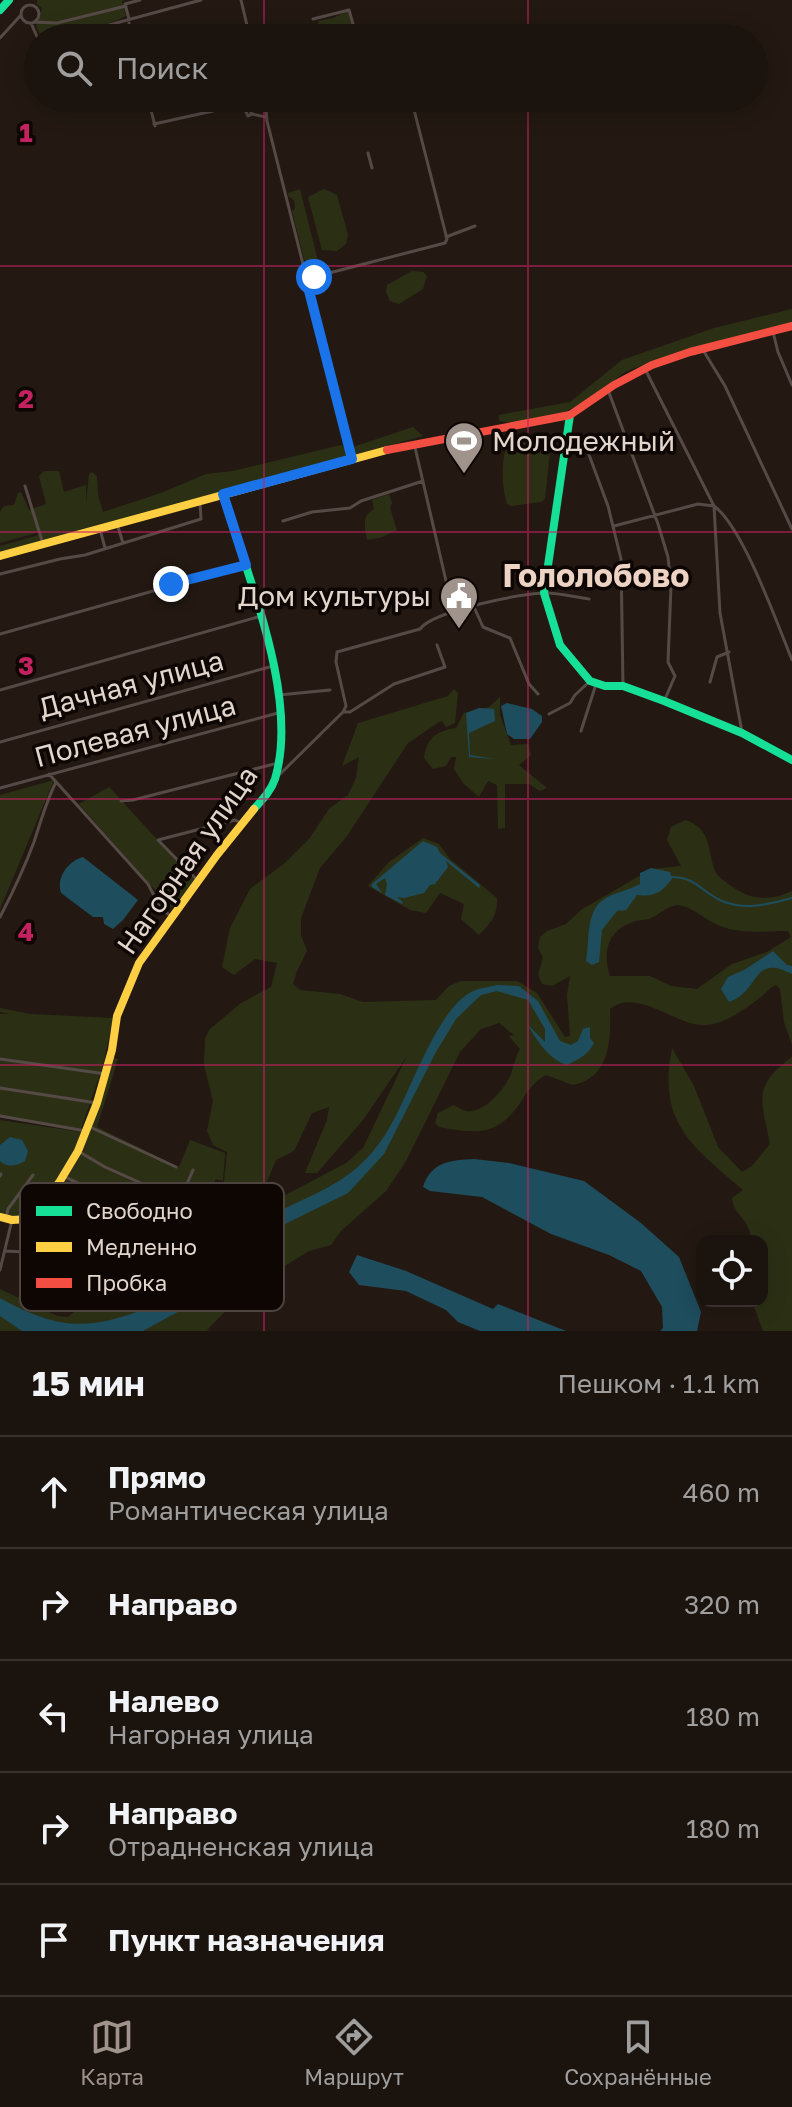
<!DOCTYPE html>
<html lang="ru">
<head>
<meta charset="utf-8">
<style>
  body { margin:0; font-family:"Golos Text",sans-serif; background:#27201c; color:#f1f3f6 }
  .controls { position:absolute; right:24px; bottom:24px; display:grid; overflow:hidden; border-radius:16px; box-shadow:0 4px 20px #0003 }
  .controls button { width:72px; height:72px; display:grid; place-items:center; padding:0; border:0; border-bottom:2px solid #38322e; background:#1a130e; color:#f1f3f6; font:40px sans-serif }
  .stop { position:absolute; width:24px; height:24px; margin:-18px; border:6px solid #1a73e8; border-radius:50%; background:#fff }
  .stop.end { background:#1a73e8; border-color:#fff; box-shadow:0 2px 8px #0008 }
  .list { margin:0; padding:0; list-style:none }
  h2 { display:flex; justify-content:space-between; align-items:center; height:104px; margin:0; padding:0 32px; font-size:34px }
  h2 small { font-size:26px; font-weight:400; color:#9f9e9e }
  .list li { display:grid; grid-template-columns:52px 1fr auto; gap:24px; align-items:center; box-sizing:border-box; height:112px; padding:0 32px; border-top:2px solid #38322e }
  .list b { display:block; font-size:30px; white-space:nowrap }
  .list p { margin:0; font-size:26px; white-space:nowrap; color:#9f9e9e }
  .list em { font-size:26px; font-style:normal; color:#9f9e9e }
  .icon { flex:none; width:44px; height:44px; fill:none; stroke:currentColor; stroke-width:2; stroke-linecap:round; stroke-linejoin:round }
  .map { position:relative; flex:none; width:792px; height:1331px; overflow:hidden }
  .search { position:absolute; background:#1a130e; box-shadow:0 4px 20px #0003; left:24px; right:24px; top:24px; height:88px; display:flex; align-items:center; gap:20px; box-sizing:border-box; padding:0 28px; border-radius:44px; color:#9f9e9e; font-size:30px }
  .sheet { height:664px; background:#1a130e }
  nav { display:flex; justify-content:space-around; align-items:center; box-sizing:border-box; height:112px; border-top:2px solid #38322e; background:#1a130e; font-size:22px; color:#9f9e9e }
  nav a { display:grid; justify-items:center; gap:4px }
  nav .on { color:#9f938b }
  .map>svg:first-child { display:block }
  .green { fill:#2b3015; fill-rule:evenodd }
  .water { fill:#1e4d5d }
  .lines { fill:none; stroke-linecap:round; stroke-linejoin:round }
  .stream { stroke:#1e4d5d; stroke-width:2 }
  .street { stroke:#564a46; stroke-width:3 }
  .fast { stroke:#16e098; stroke-width:8 }
  .slow { stroke:#ffcf43; stroke-width:8 }
  .jam { stroke:#f24e42; stroke-width:8 }
  .route { stroke:#1a73e8; stroke-width:10 }
  .grid { fill:none; stroke:#c42161; stroke-width:2; stroke-opacity:0.55 }
  .labels { text-anchor:middle; stroke-width:7; stroke-linejoin:round; paint-order:stroke }
  .poi-label { font-size:28px; fill:#e2d5cc; stroke:#0d0603; text-anchor:start }
  .street-label { font-size:28px; fill:#e2d5cc; stroke:#0d0603 }
  .quarter-label { font-size:32px; font-weight:bold; fill:#edd3c3; stroke:#0d0603 }
  .key { fill:#0d0603; stroke:#4d443f; stroke-width:2 }
  .key-label { font-size:22px; fill:#e2d5cc }
  .grid-label { font-size:26px; text-anchor:middle; font-weight:bold; fill:#c42161; stroke:#0d0603; stroke-width:7; stroke-linejoin:round; paint-order:stroke }
</style>
</head>
<body>
<div class="map">
<svg width="792" height="1331" viewBox="0 0 792 1331">
  <rect width="100%" height="100%" fill="#231912"/>
  <!-- green -->
  <path class="green" d="M37,0H125L122,1L126,16L116,21L52,38H41L36,26L42,8L37,4Z
    M348,11L355,38H320L318,21L333,18Z
    M300,189L321,273L311,276L307,274L311,270L304,259L292,211L295,208L294,200L288,196V193Z
    M324,189L337,195L348,235L346,244L337,251L322,250L308,197Z
    M412,271L423,272L427,276L423,289L399,304L390,301L386,292L387,285Z
    M792,309V322C746,334 700,345 655,361C645,365 629,369 621,375C587,402 546,431 499,421V415L570,402L622,360L714,328Z
    M413,427L423,436L0,554V546L39,535L40,532L0,543V512L4,506L14,505L18,493L21,492L29,510L46,504L39,476L44,471H59L64,492L86,485V502L89,474L92,472L97,476L98,495L103,512L161,493L206,474L233,471L341,445L347,449Z
    M539,434L540,442L544,437H549L551,442L545,499L541,502L511,506L507,504C501,485 501,458 509,439Z
    M389,494L392,503L390,508L397,530L382,537L367,540C365,528 361,516 374,509L372,500Z
    M454,689L458,693L455,723L446,727L442,721L439,722L408,743L347,836L320,868L301,918V935L307,951L297,971L293,984L300,990L340,994L363,1002L436,1000L449,986L461,981H517L537,993L565,1037L570,1036L567,995L570,976L552,986L542,984L538,974L543,958L538,947L540,937L547,931L566,924L581,910L651,869L681,866L667,840L671,827L686,820C712,830 707,849 715,871C718,878 723,879 728,884C750,900 767,902 792,891V1045L784,1022L780,989L776,985C769,988 767,992 762,996C744,1010 718,1030 694,1024C670,1019 634,989 610,1009C611,1041 610,1077 573,1085L546,1075C533,1082 528,1091 520,1103C498,1136 476,1134 439,1127L435,1123L438,1113L454,1105C458,1107 462,1110 466,1111C484,1114 505,1089 511,1074C514,1065 515,1058 520,1049L509,1036L514,1035L499,1023L481,1029L460,1052L406,1161L386,1191L341,1231L331,1245L309,1251L246,1290L207,1330L211,1331H0V1289L57,1316L68,1317L89,1300L122,1295L176,1275L261,1208L346,1163L363,1148L407,1056L363,1120L317,1173H305L327,1120L329,1107L312,1113L294,1151L276,1160L264,1189L250,1205L228,1215L216,1213L214,1201L224,1181L227,1152L213,1145L207,1131L213,1101L204,1065L205,1039L209,1030L241,1003L271,987L277,963L255,959L234,975L222,967L230,928L250,889L285,863L309,839L329,809L348,795L356,778L359,757L342,766L358,723L448,696ZM677,905C695,907 705,921 723,927C743,934 767,931 788,931L791,937L767,952L732,964L697,989L671,986L650,976H610C602,951 608,929 636,921C639,920 646,920 649,919C659,915 665,907 677,905Z
    M500,697V715L511,745L528,744L531,755L519,765L547,788L540,791L529,784H505V828L498,829L497,785L488,781L479,797L463,783L454,769L456,757H451L446,766L433,769L424,758C427,738 436,731 456,728L464,713L489,707Z
    M54,780L0,909V795Z
    M109,787L196,882L171,908L79,804Z
    M423,838L439,844L450,859L497,898C498,915 490,924 479,935L461,919L464,904L440,893L426,913L410,910L368,886L389,862Z
    M0,1008L30,1014L113,1018L103,1066L81,1129L0,1116V1014H10L0,1012Z
    M672,1048L694,1086L718,1147L742,1172L752,1166L770,1144C762,1101 751,1087 792,1057V1331H763L752,1301H762V1241H751C750,1217 734,1217 732,1198L743,1190C692,1146 657,1123 672,1048Z
    M109,1056L118,1059L97,1127L179,1167L190,1140L225,1153L223,1181L216,1179L203,1211L177,1202C168,1226 158,1242 137,1258L90,1254V1227L77,1226V1254L29,1250L34,1221L0,1214V1120L81,1132Z"/>
  <!-- water -->
  <path class="water" d="M507,703L532,709L542,716V722L530,739H514L507,734L501,706Z
    M479,708L494,709L495,721L469,733L470,755L494,759L469,757L466,713Z
    M423,841L437,847L440,853L480,885L479,888L446,861L448,867L435,884L430,885L424,893L404,898L397,897L403,902L402,904L385,895L387,884L385,878L376,884L382,893L372,887V884Z
    M83,857L138,900L123,920L113,929L104,924L103,917H93L61,893C56,878 68,861 83,857Z
    M651,868L670,872L672,879C661,893 654,897 637,895L626,910L617,911L602,930L599,962L592,965L586,961C590,941 585,913 603,900C614,892 628,891 640,884V873Z
    M773,951L787,965L792,966V974C751,953 761,991 729,1002L721,989L728,977L744,970Z
    M497,985L519,986L538,1001L560,1041L571,1045L578,1041L583,1029L590,1027V1038L594,1043C588,1055 579,1059 567,1065C548,1059 537,1040 527,1024L545,1042V1029L528,1000L497,991L481,995L456,1019L436,1052L384,1154L348,1193L283,1225L248,1249L183,1309L143,1331H22L0,1316V1298C60,1331 89,1331 153,1306C164,1300 180,1294 190,1285C213,1264 234,1235 262,1220C311,1193 352,1186 385,1135C409,1099 435,1009 473,991C480,988 490,987 497,985Z
    M10,1137L22,1140L28,1151L25,1161C17,1166 7,1168 0,1161V1145Z
    M474,1159L509,1163L584,1181L641,1223L679,1257L701,1312L697,1331H660L663,1328L662,1307L641,1271L609,1255L551,1234L482,1197L430,1191L423,1187C431,1162 450,1160 474,1159Z
    M357,1255L406,1271L493,1309L498,1304L566,1331H480L458,1322L446,1310L406,1291L359,1285L349,1272Z"/>
  <g class="lines">
    <!-- stream -->
    <path class="stream" d="M671,877C697,877 701,892 722,901C746,911 768,904 792,898"/>
    <!-- street -->
    <path class="street" d="M241,0L250,38
      M21 14a9 9 0 1 1 18 0a9 9 0 1 1-18 0Z
      M129,19L125,4L140,0
      M313,19L349,10L357,38
      M34,22L57,23L126,6
      M31,23L38,39
      M129,23L132,38
      M0,38L21,15
      M61,38L201,0
      M148,98L155,126
      M265,98L267,121L352,459
      M266,110L320,98
      M252,114L248,116L246,112L249,109L252,114L266,117
      M154,124L213,111
      M368,153L372,168
      M446,237L475,226
      M306,279L445,243L447,239L411,98
      M773,332L778,352L792,385
      M703,350L725,386L792,529
      M645,369L714,506C743,527 777,623 792,660
      M608,390L658,524L668,557L671,586L668,662L675,676L665,699
      M414,443L453,611
      M588,452L608,506L621,559L623,686
      M25,486L43,544
      M283,521L312,512L350,508L361,501L423,481
      M117,524L123,543
      M614,526L698,504L714,506L720,613L742,732
      M100,529L105,548
      M0,574L60,559L85,555L201,519L200,502
      M474,607L483,627L510,638L529,684L538,694
      M0,634L242,566
      M710,682L717,657L729,652
      M0,690L258,617
      M279,695L330,690
      M343,712H350L394,684L445,667L437,645
      M549,714L570,703L575,695L590,681
      M581,731L596,684
      M0,742L273,666
      M49,774L148,884L161,909L171,916
      M275,779L343,712L346,706L336,662L337,652L420,629C433,611 522,593 545,593C561,593 574,597 589,599
      M0,788L278,713
      M121,801L133,800L278,763
      M197,880L158,840L235,820L243,824
      M0,917C12,894 25,866 34,842C41,821 46,802 56,782
      M0,1059L106,1074
      M0,1088L97,1103
      M0,1116L86,1131
      M88,1126L176,1167
      M78,1151L105,1167L190,1205L197,1211
      M0,1176L1,1174
      M63,1176L155,1218
      M62,1195L73,1181
      M180,1200L193,1170
      M36,1214L48,1219H93L150,1227
      M6,1218L8,1209L33,1175
      M78,1219L97,1194
      M113,1222L118,1238L125,1233
      M5,1251L121,1257L122,1267
      M0,1270L12,1220
      M26,1286L33,1253
      M86,1288L90,1228L93,1219
      M58,1291L60,1218"/>
    <!-- fast -->
    <path class="fast" d="M0,10L9,0
      M570,415L544,593L560,645L590,681L605,686H623L664,701L742,733L792,760
      M223,494C246,575 300,696 275,779C271,791 262,800 254,809"/>
    <!-- slow -->
    <path class="slow" d="M0,556L387,450
      M0,1217L12,1220L28,1219L36,1214L60,1181L78,1151L97,1103L112,1050L117,1016L139,963L217,855L254,809"/>
    <!-- jam -->
    <path class="jam" d="M387,450L570,415L614,385L652,365L690,352L792,326"/>
  </g>
  <g class="lines">
    <!-- route -->
    <path class="route" d="M171,584L246,565L223,494L352,459L306,279L314,277"/>
  </g>
  <!-- grid -->
  <path class="grid" d="M264,0V38M528,0V38M264,98V1331M528,98V1331M0,266H792M0,532H792M0,799H792M0,1065H792"/>
  <!-- icons -->
  <defs>
    <g id="stadium-pin" transform="scale(2)"><path d="M0 17L-7.5 6A9.5 9.5 0 1 1 7.5 6Z" fill="#9f938b" stroke="#0d0603"/><path d="M0-5a6.5 5 0 1 0 0 10a6.5 5 0 1 0 0-10ZM-3.5-1.8h7v3.6h-7Z" fill="#fff"/></g>
    <g id="civic-pin" transform="scale(2)"><path d="M0 17L-7.5 6A9.5 9.5 0 1 1 7.5 6Z" fill="#9f938b" stroke="#0d0603"/><path d="M-.6-6.5H3V-4.5H.6V-3L4-1V1h2V6H-6V1h2V-1L-.6-3ZM-1.2 2.5V6h2.4V2.5Z" fill="#fff"/></g>
  </defs>
  <g fill-rule="evenodd">
    <use href="#stadium-pin" x="464" y="441"/>
    <use href="#civic-pin" x="459" y="596"/>
  </g>
  <g class="labels">
    <!-- poi labels -->
    <g class="poi-label">
      <text x="492" y="451">Молодежный</text>
      <text x="431" y="606" text-anchor="end">Дом культуры</text>
    </g>
    <!-- street labels -->
    <g class="street-label">
      <text transform="translate(131 684) rotate(-15)" y="10">Дачная улица</text>
      <text transform="translate(135 731) rotate(-15)" y="10">Полевая улица</text>
      <text transform="translate(187 860) rotate(-55)" y="10">Нагорная улица</text>
    </g>
    <!-- quarter labels -->
    <g class="quarter-label">
      <text x="596" y="587">Гололобово</text>
    </g>
  </g>
  <!-- legend -->
  <rect x="20" y="1183" width="264" height="128" rx="12" class="key"/>
  <rect x="36" y="1206" width="36" height="10" fill="#16e098"/>
  <rect x="36" y="1242" width="36" height="10" fill="#ffcf43"/>
  <rect x="36" y="1278" width="36" height="10" fill="#f24e42"/>
  <g class="key-label">
    <text x="86" y="1219">Свободно</text>
    <text x="86" y="1255">Медленно</text>
    <text x="86" y="1291">Пробка</text>
  </g>
  <g class="grid-label">
    <text x="26" y="142">1</text>
    <text x="26" y="408">2</text>
    <text x="26" y="675">3</text>
    <text x="26" y="941">4</text>
  </g>
</svg>
<div class="controls">
<button><svg class="icon" aria-label="locate" viewBox="0 0 24 24"><circle cx="12" cy="12" r="6"/><path d="M12 2v4M12 18v4M2 12h4M18 12h4"/></svg></button>
</div>
<div class="stop" style="left:314px;top:277px"></div>
<div class="stop end" style="left:171px;top:584px"></div>
<div class="search"><svg class="icon" aria-label="search" viewBox="0 0 24 24"><circle cx="10" cy="10" r="6"/><path d="M15 15l6 6"/></svg>Поиск</div>
</div>
<section class="sheet">
<h2>15 мин<small>Пешком · 1.1 km</small></h2>
<ul class="list">
<li><svg class="icon" aria-label="ahead" viewBox="0 0 24 24"><path d="M12 20V5M6 11l6-6 6 6"/></svg><div><b>Прямо</b><p>Романтическая улица</p></div><em>460 m</em></li>
<li><svg class="icon" aria-label="right" viewBox="0 0 24 24"><path d="M7 20v-9h11M14 6l5 5-5 5"/></svg><div><b>Направо</b></div><em>320 m</em></li>
<li><svg class="icon" aria-label="left" viewBox="0 0 24 24"><path d="M17 20v-9H6M10 6l-5 5 5 5"/></svg><div><b>Налево</b><p>Нагорная улица</p></div><em>180 m</em></li>
<li><svg class="icon" aria-label="right" viewBox="0 0 24 24"><path d="M7 20v-9h11M14 6l5 5-5 5"/></svg><div><b>Направо</b><p>Отрадненская улица</p></div><em>180 m</em></li>
<li><svg class="icon" aria-label="arrive" viewBox="0 0 24 24"><path d="M6 21V4h12l-3 4 3 4H6"/></svg><div><b>Пункт назначения</b></div></li>
</ul>
</section>
<nav>
<a class="on"><svg class="icon" aria-label="map" viewBox="0 0 24 24"><path d="M3 6l6-2 6 2 6-2v14l-6 2-6-2-6 2zM9 4v14M15 6v14"/></svg>Карта</a>
<a><svg class="icon" aria-label="directions" viewBox="0 0 24 24"><path d="M12 3l9 9-9 9-9-9zM9 14v-3h6M13 9l2 2-2 2"/></svg>Маршрут</a>
<a><svg class="icon" aria-label="saved" viewBox="0 0 24 24"><path d="M7 4h10v16l-5-4-5 4z"/></svg>Сохранённые</a>
</nav>
</body>
</html>
